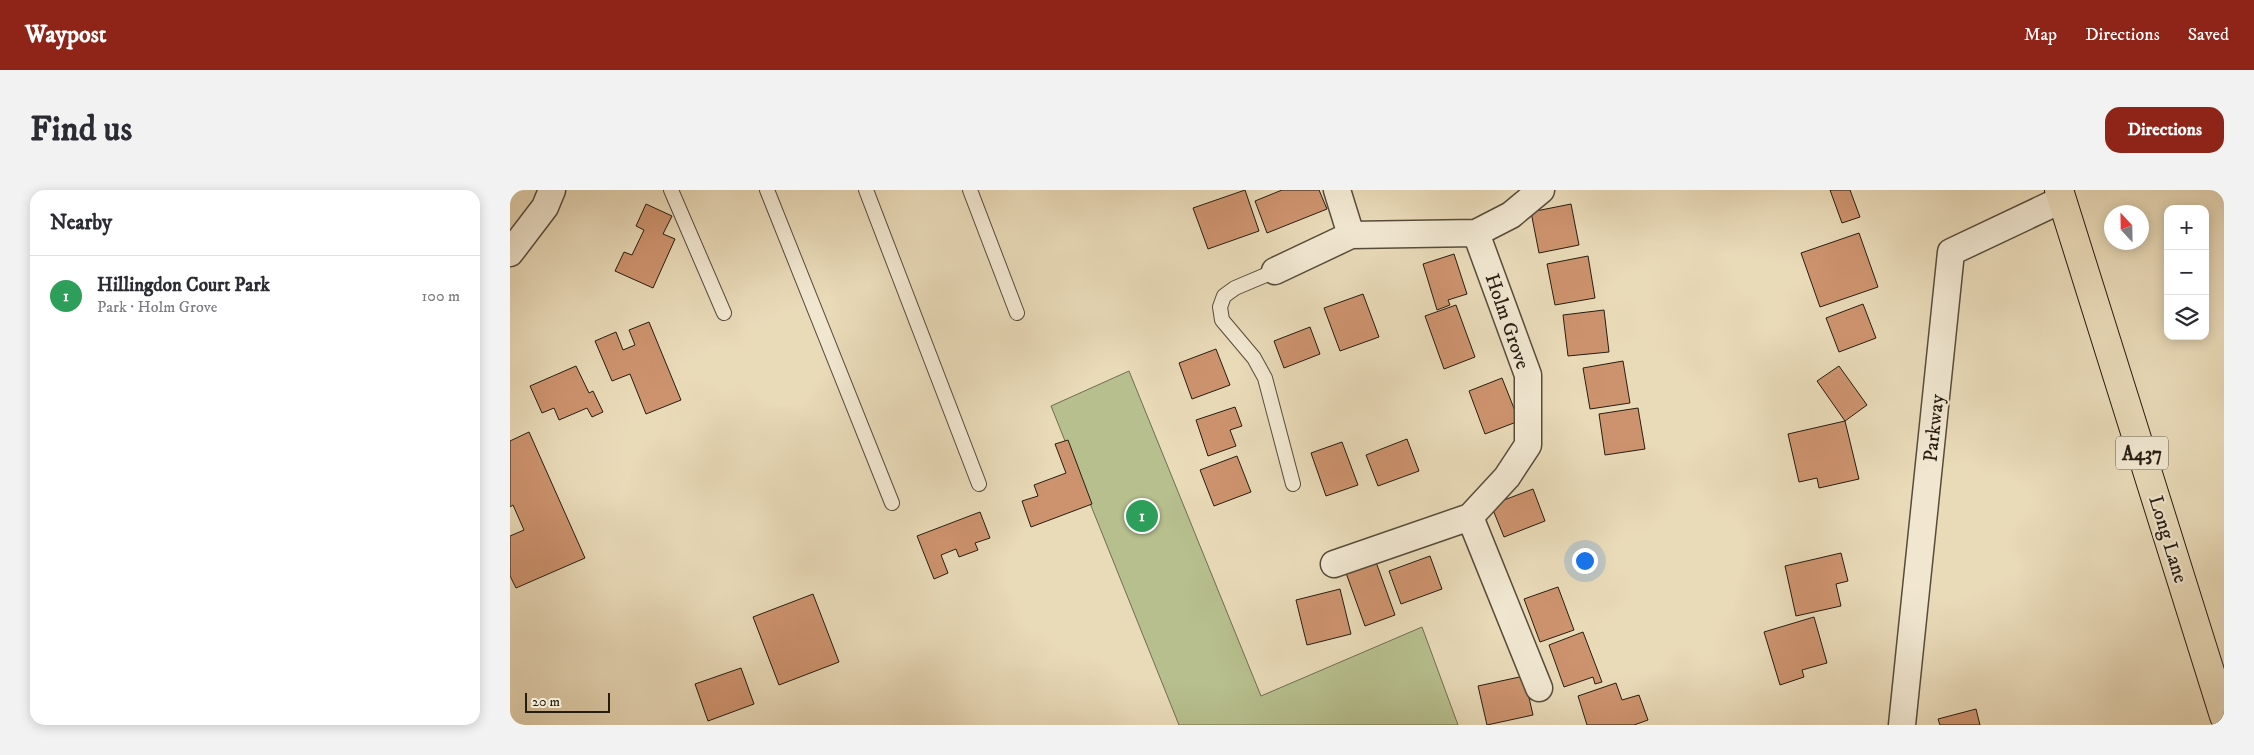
<!DOCTYPE html>
<html lang="en">
<head>
<meta charset="utf-8">
<style>
  body { margin:0; font-family:"IM FELL DW Pica",serif; background:#f2f2f3; color:#2b2b33 }
  .controls { position:absolute; right:15px; top:15px; display:grid; overflow:hidden; border-radius:10px; box-shadow:0 2px 12px #0003 }
  .controls button { width:45px; height:45px; display:grid; place-items:center; padding:0; border:0; border-bottom:1px solid #e1e1e2; background:#fff; color:#2b2b33; font:25px sans-serif }
  .compass { position:absolute; left:1594px; top:15px; width:45px; height:45px; border-radius:50%; background:#fff; box-shadow:0 2px 12px #0003; rotate:338deg }
  .scale { position:absolute; left:15px; bottom:12px; width:85px; box-sizing:border-box; padding-left:5px; border:2px solid #261d11; border-top:0; font-size:14px; line-height:18px; white-space:nowrap; color:#261d11; -webkit-text-stroke:4px #f1e7d1; paint-order:stroke }
  .you { position:absolute; left:1074px; top:370px; width:18px; height:18px; margin:-12px; border:4px solid #fff; border-radius:50%; background:#1a73e8; box-shadow:0 0 0 8px #1a73e833 }
  .badge { display:grid; place-items:center; width:32px; height:32px; border-radius:50%; background:#8f2418; color:#fff; font-size:16px; font-weight:700 }
  .pin { position:absolute; translate:-50% -50%; border:2px solid #fff; box-shadow:0 1px 5px #0006 }
  .list { margin:0; padding:0; list-style:none }
  h2 { display:flex; justify-content:space-between; align-items:center; height:65px; margin:0; padding:0 20px; font-size:21px }
  h2 small { font-size:16px; font-weight:400; color:#7c7c81 }
  .list li { display:grid; grid-template-columns:32px 1fr auto; gap:15px; align-items:center; box-sizing:border-box; height:80px; padding:0 20px; border-top:1px solid #e1e1e2 }
  .list b { display:block; font-size:19px; white-space:nowrap }
  .list p { margin:0; font-size:16px; white-space:nowrap; color:#7c7c81 }
  .list em { font-size:16px; font-style:normal; color:#7c7c81 }
  .icon { flex:none; width:28px; height:28px; fill:none; stroke:currentColor; stroke-width:2; stroke-linecap:round; stroke-linejoin:round }
  .map { position:relative; flex:none; width:1714px; height:535px; overflow:hidden; border-radius:15px }
  header { display:flex; align-items:center; gap:30px; box-sizing:border-box; height:70px; padding:0 25px; background:#8f2418; color:#fff }
  header strong { font-size:24px }
  nav { display:flex; gap:28px; margin-inline-start:auto; font-size:18px }
  .intro { display:flex; align-items:center; justify-content:space-between; box-sizing:border-box; height:120px; padding:0 30px }
  h1 { margin:0; font-size:35px }
  .button { padding:12px 22px; border-radius:15px; background:#8f2418; color:#fff; font-size:18px; font-weight:700 }
  main { display:flex; gap:30px; padding:0 30px }
  aside { flex:1; background:#fff; border-radius:15px; box-shadow:0 2px 12px #0003 }
  .map>svg:first-child { display:block }
  .green { fill:#b7bf8e; stroke:#6e6e50 }
  .building { fill:#cd936e; stroke:#261d11 }
  .lines { fill:none; stroke-linecap:round; stroke-linejoin:round }
  .lane-casing { stroke:#574c3b; stroke-width:16 }
  .street-casing { stroke:#574c3b; stroke-width:29 }
  .primary-casing { stroke:#261d11; stroke-width:30 }
  .lane { stroke:#f1e7d1; stroke-width:14 }
  .street { stroke:#f1e7d1; stroke-width:26 }
  .primary { stroke:#e9dab8; stroke-width:28 }
  .labels { text-anchor:middle; stroke-width:4.5; stroke-linejoin:round; paint-order:stroke }
  .shield { fill:#f1e7d1; stroke:#635a4b; stroke-width:1 }
  .shield-label { font-size:19px; font-weight:bold; fill:#261d11 }
  .street-label { font-size:20px; fill:#261d11; stroke:#f1e7d1 }
</style>
</head>
<body>
<header>
<strong>Waypost</strong>
<nav><a>Map</a><a>Directions</a><a>Saved</a></nav>
</header>
<div class="intro"><h1>Find us</h1><a class="button">Directions</a></div>
<main>
<aside>
<h2>Nearby<small></small></h2>
<ul class="list">
<li><span class="badge" style="background:#2e9e5b">1</span><div><b>Hillingdon Court Park</b><p>Park · Holm Grove</p></div><em>100 m</em></li>
</ul>
</aside>
<div class="map">
<svg width="1714" height="535" viewBox="0 0 1714 535">
  <rect width="100%" height="100%" fill="#e9dab8"/>
  <filter id="stains"><feTurbulence type="fractalNoise" baseFrequency=".004" numOctaves="4"/><feColorMatrix values="0 0 0 0 .2 0 0 0 0 .09 0 0 0 0 .02 0 0 0 .5 -.17"/></filter>
  <radialGradient id="worn" r=".72"><stop offset=".6" stop-color="#630" stop-opacity="0"/><stop offset="1" stop-color="#630" stop-opacity=".3"/></radialGradient>
  <!-- green -->
  <path class="green" d="M619,181L751,506L912,437L948,535H669L541,216Z"/>
  <!-- building -->
  <path class="building" d="M735,0L749,41L698,59L683,18Z
    M772,0H809L817,19L757,43L745,11Z
    M1320,0H1340L1350,27L1332,33Z
    M136,14L162,26L153,44L165,49L143,98L105,81L114,62L122,65L134,40L126,36Z
    M1061,14L1069,55L1029,63L1021,22Z
    M1349,43L1368,97L1310,117L1291,63Z
    M944,64L957,104L938,110L940,115L927,120L913,74Z
    M1078,66L1085,108L1045,115L1037,74Z
    M853,104L869,147L830,161L814,118Z
    M1353,114L1366,148L1329,162L1316,128Z
    M946,115L965,167L934,179L915,126Z
    M1094,120L1099,162L1058,166L1053,125Z
    M139,132L171,210L136,224L120,184L102,191L85,151L106,142L113,160L125,155L119,140Z
    M800,137L810,164L774,178L764,151Z
    M706,159L720,195L682,209L669,173Z
    M1113,171L1120,213L1080,219L1073,178Z
    M66,176L79,203L83,201L93,222L82,227L77,218L49,230L44,218L32,223L20,196Z
    M1329,176L1357,215L1335,231L1307,191Z
    M992,188L1009,231L975,244L959,201Z
    M725,217L732,236L720,240L726,256L698,266L686,230Z
    M1128,218L1135,259L1095,265L1089,224Z
    M1335,231L1349,289L1309,298L1307,288L1289,292L1278,244Z
    M19,242L75,368L6,398L0,386V346L14,340L3,315L0,317V251Z
    M897,249L909,281L868,296L856,265Z
    M558,250L582,314L521,337L512,311L528,306L524,295L556,283L545,254Z
    M832,252L848,295L816,306L801,263Z
    M727,266L741,302L704,316L690,280Z
    M1023,299L1035,331L994,347L981,315Z
    M470,322L480,348L465,353L468,360L449,367L446,359L431,365L438,383L424,389L407,346Z
    M1331,363L1338,391L1326,394L1331,416L1286,426L1275,376Z
    M920,366L932,399L891,414L879,381Z
    M866,372L885,425L855,436L836,383Z
    M1048,397L1064,440L1030,452L1014,409Z
    M830,399L841,444L797,455L786,410Z
    M303,404L329,472L269,495L243,427Z
    M1304,427L1317,473L1292,480L1294,487L1270,495L1254,442Z
    M1073,442L1092,492L1085,494L1083,487L1054,497L1039,455Z
    M231,478L244,514L198,531L185,494Z
    M1014,486L1023,525L977,535L968,496Z
    M1106,493L1112,510L1129,505L1138,530L1124,535H1077L1068,506Z
    M1466,519L1470,535H1430L1428,529Z"/>
  <g class="lines">
    <!-- lane casing -->
    <g class="lane-casing">
      <path id="lane" d="M161,0L214,123
        M257,0L382,313
        M356,0L469,294
        M460,0L507,123
        M765,81L725,98L714,106L710,117L712,130L744,168L755,188L783,294"/>
    </g>
    <!-- street casing -->
    <g class="street-casing">
      <path id="street" d="M827,0L841,45L966,43L1018,185V255L997,287L960,327L1029,498
        M966,43L1001,25L1031,0
        M0,63L35,17L42,0
        M765,81L841,45
        M824,374L960,327
        M1392,535L1441,62L1551,10"/>
    </g>
    <!-- primary casing -->
    <g class="primary-casing">
      <path id="primary" d="M1549,0L1714,526"/>
    </g>
    <!-- lane -->
    <use href="#lane" class="lane"/>
    <!-- street -->
    <use href="#street" class="street"/>
    <!-- primary -->
    <use href="#primary" class="primary"/>
  </g>
  <g class="labels">
    <!-- shield labels -->
    <rect class="shield" x="1606" y="246.5" width="52" height="33" rx="4"/>
    <g class="shield-label">
      <text x="1632" y="270">A437</text>
    </g>
    <!-- street labels -->
    <g class="street-label">
      <text transform="translate(998 131) rotate(71)" y="7">Holm Grove</text>
      <text transform="translate(1423 238) rotate(-84)" y="7">Parkway</text>
      <text transform="translate(1659 349) rotate(73)" y="7">Long Lane</text>
    </g>
  </g>
  <rect width="100%" height="100%" filter="url(#stains)"/>
  <rect width="100%" height="100%" fill="url(#worn)"/>
</svg>
<div class="controls">
<button>+</button>
<button>−</button>
<button><svg class="icon" aria-label="layers" viewBox="0 0 24 24"><path d="M12 4l9 5-9 5-9-5zM3 14l9 5 9-5"/></svg></button>
</div>
<svg class="compass" viewBox="-18 -18 36 36"><path d="M0-13l5 13h-10z" fill="#e53935"/><path d="M0 13l5-13h-10z" fill="#7c7c81"/></svg>
<div class="scale">20 m</div>
<div class="you"></div>
<div class="pin badge" style="left:632px;top:326px;background:#2e9e5b">1</div>
</div>
</main>
</body>
</html>
